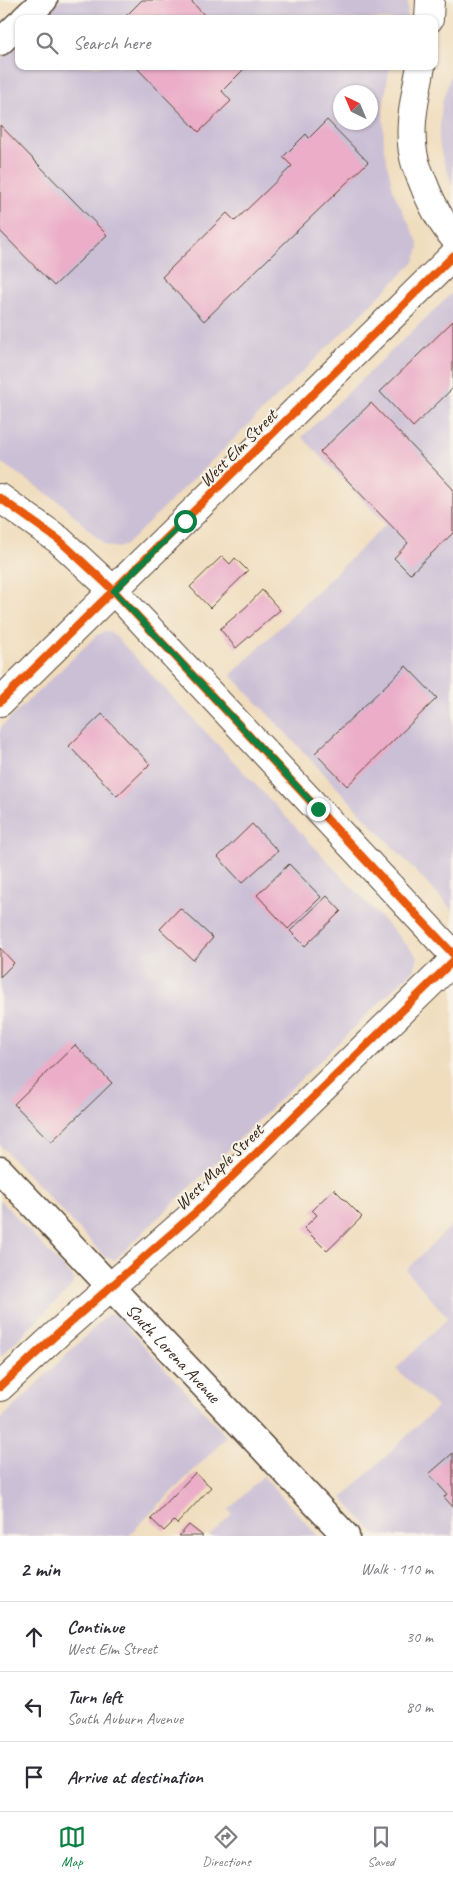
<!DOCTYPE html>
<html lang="en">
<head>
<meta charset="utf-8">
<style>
  body { margin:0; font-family:Caveat,sans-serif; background:#f7f7f7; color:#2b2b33 }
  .compass { position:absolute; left:333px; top:85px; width:45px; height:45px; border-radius:50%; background:#fff; box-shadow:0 1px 4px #0004; rotate:316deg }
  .stop { position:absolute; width:15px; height:15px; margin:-11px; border:4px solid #0b8043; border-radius:50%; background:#fff }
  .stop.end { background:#0b8043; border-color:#fff; box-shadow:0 1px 5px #0008 }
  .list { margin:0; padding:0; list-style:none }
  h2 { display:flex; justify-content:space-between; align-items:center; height:65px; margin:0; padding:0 20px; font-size:21px }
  h2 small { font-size:16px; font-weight:400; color:#7c7c81 }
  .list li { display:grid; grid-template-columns:32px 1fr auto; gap:15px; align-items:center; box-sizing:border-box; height:70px; padding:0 20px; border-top:1px solid #e1e1e2 }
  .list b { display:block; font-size:19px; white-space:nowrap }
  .list p { margin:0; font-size:16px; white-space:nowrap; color:#7c7c81 }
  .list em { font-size:16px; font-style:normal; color:#7c7c81 }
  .icon { flex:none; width:28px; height:28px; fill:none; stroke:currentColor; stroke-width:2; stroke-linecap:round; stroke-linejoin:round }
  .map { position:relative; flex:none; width:453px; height:1536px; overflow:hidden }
  .search { position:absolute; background:#fff; box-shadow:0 1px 4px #0004; left:15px; right:15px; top:15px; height:55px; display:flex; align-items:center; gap:12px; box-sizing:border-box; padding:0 18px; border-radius:10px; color:#7c7c81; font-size:19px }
  .sheet { height:275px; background:#fff }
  nav { display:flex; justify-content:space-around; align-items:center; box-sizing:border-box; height:70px; border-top:1px solid #e1e1e2; background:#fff; font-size:14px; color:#7c7c81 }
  nav a { display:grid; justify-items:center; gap:2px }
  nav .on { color:#0b8043 }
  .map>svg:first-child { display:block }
  .industrial { fill:#cbbfd5; fill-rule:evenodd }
  .building { fill:#ebadc8 }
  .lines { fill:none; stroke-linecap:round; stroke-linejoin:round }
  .minor-casing { stroke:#564536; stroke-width:29 }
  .tertiary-casing { stroke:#564536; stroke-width:30 }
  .minor { stroke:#fff; stroke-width:26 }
  .tertiary { stroke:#fff; stroke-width:28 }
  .cycleway-casing { stroke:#f7f3e8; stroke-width:11 }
  .cycleway { stroke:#e8590c; stroke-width:8 }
  .route { stroke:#0b8043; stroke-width:6 }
  .labels { text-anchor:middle; stroke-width:4; stroke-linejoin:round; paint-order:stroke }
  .street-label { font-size:18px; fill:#3b2a1e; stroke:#f7f3e8 }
</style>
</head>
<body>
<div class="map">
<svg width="453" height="1536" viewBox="0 0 453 1536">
  <rect width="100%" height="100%" fill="#f7f3e8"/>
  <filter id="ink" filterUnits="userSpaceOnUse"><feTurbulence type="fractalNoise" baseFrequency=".02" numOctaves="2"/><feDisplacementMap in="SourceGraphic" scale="10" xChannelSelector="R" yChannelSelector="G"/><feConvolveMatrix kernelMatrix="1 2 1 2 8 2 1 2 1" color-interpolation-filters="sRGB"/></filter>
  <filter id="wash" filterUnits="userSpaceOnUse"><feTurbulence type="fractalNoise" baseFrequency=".0096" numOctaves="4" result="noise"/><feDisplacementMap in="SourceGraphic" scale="20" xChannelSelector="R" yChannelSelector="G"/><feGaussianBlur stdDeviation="1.12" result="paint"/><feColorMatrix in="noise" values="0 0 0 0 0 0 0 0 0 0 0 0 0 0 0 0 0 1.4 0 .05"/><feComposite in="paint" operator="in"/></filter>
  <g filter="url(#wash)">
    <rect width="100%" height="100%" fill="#f0ddbd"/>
    <!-- industrial -->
    <path class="industrial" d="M61,0H407L408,5L407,19H41Z
      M19,41V66H390L383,108L384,149L394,193L418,242L419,248L414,262L127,544L119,548L106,546L61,503L0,462V59ZM340,92H370V122H340Z
      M453,68V186L442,157L439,140L442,102Z
      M453,292V911L231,675L386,524L302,437Z
      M107,631L112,633L118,639L418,957L414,969L117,1258L113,1260L105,1257L0,1145V728L97,635Z
      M0,1200L75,1280L70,1288L0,1357Z
      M453,1224V1536H377L342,1498L437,1407L396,1369L448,1318L406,1270Z
      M112,1314L117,1316L227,1437L130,1534L131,1536H0V1420L107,1315Z
      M263,1476L318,1536H209L232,1514L228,1510Z"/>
    <g id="blocks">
      <!-- building -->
      <path class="building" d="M142,0H190L208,19H123Z
        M135,66H247L222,91L231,101L199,132Z
        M327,120L368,162L204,321L162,277L227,213L235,221L292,166L283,157L306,134L309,138Z
        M0,125L107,235L54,286L0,231Z
        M453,321V388L413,427L380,392Z
        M371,403L453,489V533L410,574L394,558L408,543L320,452Z
        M222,556L230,564L235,558L248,571L210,608L190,587Z
        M262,590L280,610L236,648L220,629L246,607Z
        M406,666L437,698L347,786L315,753Z
        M102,714L150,764L117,796L69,746Z
        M252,824L278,851L242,883L218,857Z
        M289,864L321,897L288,929L257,895Z
        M327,896L341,911L305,946L290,931Z
        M180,908L213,938L193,960L160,929Z
        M0,948L14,963L0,977Z
        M75,1045L112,1083L51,1142L14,1104Z
        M334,1189L362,1217L327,1251L304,1228L317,1215L312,1210Z
        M453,1453V1507L444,1497L447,1494L429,1474Z
        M195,1473L211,1487L177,1524L174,1521L164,1531L151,1519Z
        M189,1525L203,1536H179Z"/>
    </g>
  </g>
  <g filter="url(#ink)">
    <use href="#blocks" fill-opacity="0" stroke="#564536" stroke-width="1"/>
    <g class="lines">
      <!-- minor casing -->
      <g class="minor-casing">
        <g id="minor">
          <path d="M24,19L44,0"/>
          <path d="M0,42L19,24"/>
          <path id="s1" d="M0,1170L346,1536"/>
        </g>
      </g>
      <!-- tertiary casing -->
      <g class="tertiary-casing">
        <path id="tertiary" d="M429,19L430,0
          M421,66C415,98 406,133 416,165C419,173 423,182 426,190C433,206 441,223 453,236
          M0,498L59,540L114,591L453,954
          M0,702L453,256
          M0,1387L58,1333L197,1211L453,961"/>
      </g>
      <!-- minor -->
      <use href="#minor" class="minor"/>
      <!-- tertiary -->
      <use href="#tertiary" class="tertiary"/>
      <!-- cycleway casing -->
      <g class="cycleway-casing">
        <path id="cycleway" d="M0,498L59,540L114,591L453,954
          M0,702L453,256
          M0,1387L58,1333L197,1211L453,961"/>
      </g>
      <!-- cycleway -->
      <use href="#cycleway" class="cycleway"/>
    </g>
  </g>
  <g class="lines" filter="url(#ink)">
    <!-- route -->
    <path class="route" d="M185,521L114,591L318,809"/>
  </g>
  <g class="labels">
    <!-- street labels -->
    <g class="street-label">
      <text transform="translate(238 448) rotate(-45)" y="6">West Elm Street</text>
      <text transform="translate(219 1167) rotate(-44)" y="6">West Maple Street</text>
      <text dy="6" stroke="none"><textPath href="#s1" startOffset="252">South Lorena Avenue</textPath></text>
    </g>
  </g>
</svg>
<svg class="compass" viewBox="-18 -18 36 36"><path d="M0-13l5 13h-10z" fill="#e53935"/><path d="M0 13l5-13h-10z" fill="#7c7c81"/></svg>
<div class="stop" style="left:185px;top:521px"></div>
<div class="stop end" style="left:318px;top:809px"></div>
<div class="search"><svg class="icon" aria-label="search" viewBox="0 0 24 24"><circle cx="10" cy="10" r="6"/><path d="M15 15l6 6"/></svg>Search here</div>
</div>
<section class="sheet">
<h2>2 min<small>Walk · 110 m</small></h2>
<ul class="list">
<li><svg class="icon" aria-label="ahead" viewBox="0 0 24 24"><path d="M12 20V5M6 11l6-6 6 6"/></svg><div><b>Continue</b><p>West Elm Street</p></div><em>30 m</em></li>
<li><svg class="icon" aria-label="left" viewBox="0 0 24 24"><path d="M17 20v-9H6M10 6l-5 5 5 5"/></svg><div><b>Turn left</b><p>South Auburn Avenue</p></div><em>80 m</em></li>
<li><svg class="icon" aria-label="arrive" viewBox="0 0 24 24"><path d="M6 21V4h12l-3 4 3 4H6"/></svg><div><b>Arrive at destination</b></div></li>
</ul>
</section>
<nav>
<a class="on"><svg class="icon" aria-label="map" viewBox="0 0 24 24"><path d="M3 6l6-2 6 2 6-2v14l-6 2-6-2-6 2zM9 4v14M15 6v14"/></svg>Map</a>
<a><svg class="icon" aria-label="directions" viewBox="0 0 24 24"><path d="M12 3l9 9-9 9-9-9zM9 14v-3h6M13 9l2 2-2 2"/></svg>Directions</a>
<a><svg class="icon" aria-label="saved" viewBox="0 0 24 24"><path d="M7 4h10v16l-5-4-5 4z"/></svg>Saved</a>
</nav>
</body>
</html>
